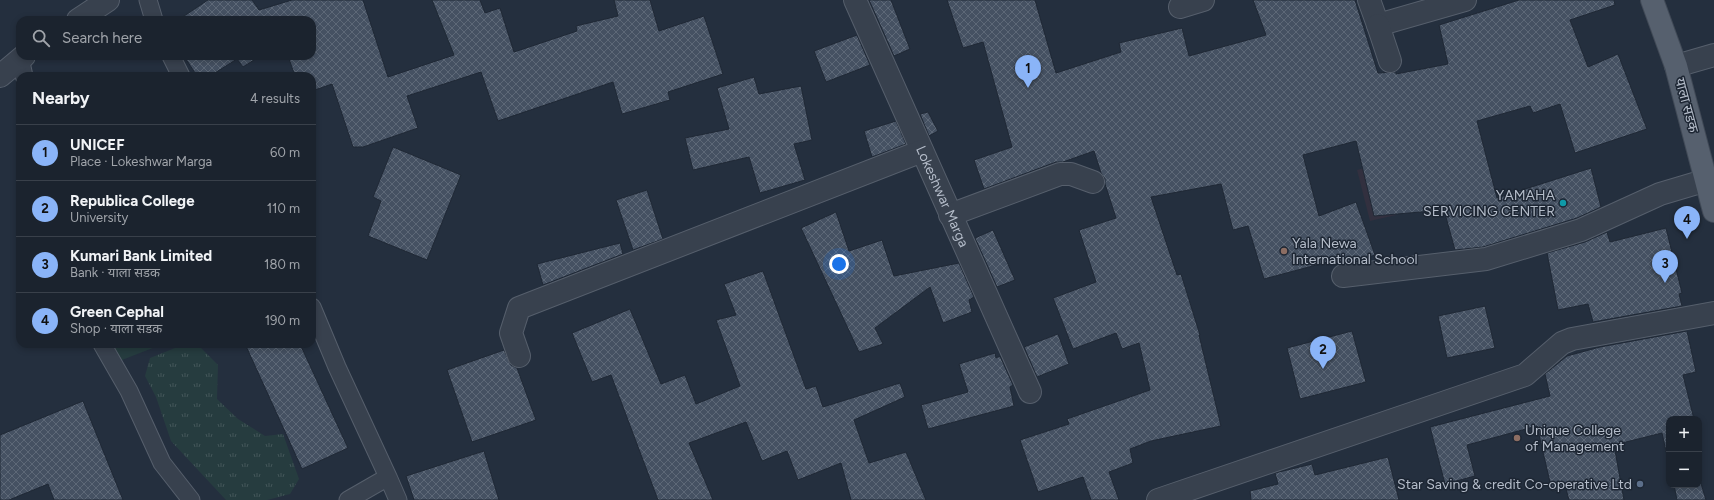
<!DOCTYPE html>
<html lang="en">
<head>
<meta charset="utf-8">
<style>
  body { margin:0; font-family:Figtree,"Noto Sans Devanagari",sans-serif; background:#282f3a; color:#f1f3f6 }
  .controls { position:absolute; right:12px; bottom:12px; display:grid; overflow:hidden; border-radius:8px; box-shadow:0 2px 6px #0003 }
  .controls button { width:36px; height:36px; display:grid; place-items:center; padding:0; border:0; border-bottom:1px solid #39404a; background:#1b232e; color:#f1f3f6; font:20px sans-serif }
  .you { position:absolute; left:839px; top:264px; width:14px; height:14px; margin:-10px; border:3px solid #fff; border-radius:50%; background:#1a73e8; box-shadow:0 0 0 6px #1a73e833 }
  .badge { display:grid; place-items:center; width:26px; height:26px; border-radius:50%; background:#8ab4f8; color:#111; font-size:13px; font-weight:700 }
  .pin { position:absolute; translate:-50% -33px; filter:drop-shadow(0 1px 2px #0008) }
  .pin::after { content:''; position:absolute; top:21px; width:14px; height:12px; background:inherit; clip-path:polygon(0 0,100% 0,50% 100%) }
  .list { margin:0; padding:0; list-style:none }
  h2 { display:flex; justify-content:space-between; align-items:center; height:52px; margin:0; padding:0 16px; font-size:17px }
  h2 small { font-size:13px; font-weight:400; color:#a0a4aa }
  .list li { display:grid; grid-template-columns:26px 1fr auto; gap:12px; align-items:center; box-sizing:border-box; height:56px; padding:0 16px; border-top:1px solid #39404a }
  .list b { display:block; font-size:15px; white-space:nowrap }
  .list p { margin:0; font-size:13px; white-space:nowrap; color:#a0a4aa }
  .list em { font-size:13px; font-style:normal; color:#a0a4aa }
  .icon { flex:none; width:22px; height:22px; fill:none; stroke:currentColor; stroke-width:2; stroke-linecap:round; stroke-linejoin:round }
  .map { position:relative; flex:none; width:1714px; height:500px; overflow:hidden }
  .search { position:absolute; background:#1b232e; box-shadow:0 2px 6px #0003; left:16px; top:16px; width:300px; height:44px; display:flex; align-items:center; gap:10px; box-sizing:border-box; padding:0 14px; border-radius:12px; color:#a0a4aa; font-size:15px }
  .panel { position:absolute; background:#1b232e; box-shadow:0 2px 6px #0003; left:16px; top:72px; width:300px; height:276px; border-radius:12px }
  .map>svg:first-child { display:block }
  .medical { fill:#32303f }
  .grass { fill:#263c3f }
  .park { fill:url(#park-tufts) }
  .building { fill:url(#building-cross-hatch); stroke:#1f2835 }
  .lines { fill:none; stroke-linecap:round; stroke-linejoin:round }
  .lane-casing { stroke:#565f6c; stroke-width:19 }
  .street-casing { stroke:#565f6c; stroke-width:24 }
  .primary-casing { stroke:#414a57; stroke-width:24 }
  .lane { stroke:#38414e; stroke-width:17 }
  .street { stroke:#38414e; stroke-width:22 }
  .primary { stroke:#56606e; stroke-width:22 }
  .culture-dot { fill:#0f9aa8; stroke:#1d2633; stroke-width:1.5 }
  .education-dot { fill:#8d6e63; stroke:#1d2633; stroke-width:1.5 }
  .service-dot { fill:#5c6f8a; stroke:#1d2633; stroke-width:1.5 }
  .labels { text-anchor:middle; stroke-width:3; stroke-linejoin:round; paint-order:stroke }
  .street-label { font-size:14px; fill:#b4bcc9; stroke:#1d2633 }
  .poi-label { font-size:14px; fill:#b4bcc9; stroke:#1d2633; text-anchor:end }
</style>
</head>
<body>
<div class="map">
<svg width="1714" height="500" viewBox="0 0 1714 500">
  <defs>
    <pattern id="park-tufts" width="24" height="20" patternUnits="userSpaceOnUse"><rect width="24" height="20" fill="#263c3f"/><path d="M3 7l-1-3M5 7V3M7 7l1-3M15 17l-1-3M17 17v-4M19 17l1-3" fill="none" stroke="#435659"/></pattern>
    <pattern id="building-cross-hatch" width="8" height="8" patternUnits="userSpaceOnUse"><rect width="8" height="8" fill="#455162"/><path d="M0 0l8 8M0 8l8-8" fill="none" stroke="#5d6877"/></pattern>
  </defs>
  <rect width="100%" height="100%" fill="#242f3e"/>
  <!-- medical -->
  <path class="medical" d="M1383,163L1396,215L1370,221L1357,170Z"/>
  <!-- grass -->
  <path class="grass" d="M110,344H163L117,362Z"/>
  <!-- park -->
  <path class="park" d="M185,344H197L218,365L217,399L238,419L265,436L283,434L299,479L290,494L267,500H226L171,441L156,397L145,376L150,358Z"/>
  <!-- building -->
  <path class="building" d="M208,0H252L259,10L292,0H363L388,77L454,55L432,0H480L485,13L500,8L514,52L577,31L576,26L618,16L614,0H650L659,31L704,16L723,74L668,92L670,100L622,114L613,82L498,121L481,72L407,96L418,128L363,147H353L332,84L312,91V76H295L288,56H312V20H178Z
    M869,0H891L910,49L894,56Z
    M947,0H1035L1056,73L1121,52L1119,43L1182,28L1189,56L1266,35L1253,0H1355L1378,73L1396,72V74L1448,64L1439,25L1519,0H1614L1615,5L1570,20L1588,67L1618,54L1647,129L1575,153L1560,104L1533,113L1530,106L1477,121L1497,198L1591,168L1601,207L1577,218L1483,247L1455,250L1444,210L1374,216L1356,141L1303,155L1319,216L1356,202L1375,255L1354,262L1337,265L1335,260L1264,279L1248,226L1233,230L1221,184L1151,197L1177,275L1181,274L1200,335H1199L1221,426L1151,441L1130,449L1133,463L1109,472L1119,500H1091L1083,477L1038,492L1020,440L1069,424L1067,419L1150,390L1139,343L1122,349L1116,333L1073,349L1053,298L1096,282L1079,230L1116,218L1105,184V179L1101,173L1094,151L1063,162H1056L984,189L974,160L1012,147L983,42L963,48Z
    M857,35L870,65L826,82L814,51Z
    M184,56H260L243,67L237,59L210,76H197Z
    M754,77L759,94L801,86L812,140L794,144L805,180L760,193L749,157L693,170L685,138L729,129L717,88Z
    M928,112L938,131L929,136L920,114Z
    M896,121L906,144L872,157L864,131Z
    M393,147L461,175L427,260L368,236L381,201L373,197Z
    M647,190L663,239L633,250L616,200Z
    M836,212L849,251L882,240L894,276L959,263L974,297L969,300L972,312L943,323L930,287L875,328L883,344L859,352L801,228Z
    M1666,228L1682,293L1679,294L1682,306L1593,322L1588,304L1558,310L1547,253L1585,242L1607,232L1610,242Z
    M993,230L1015,280L997,287L975,238Z
    M620,243L623,254L543,285L537,264Z
    M763,271L806,389L816,386L823,407L900,383L905,397L854,420L869,463L906,452L926,500H851L841,463L798,480L787,451L762,461L746,422L689,443L713,500H658L611,375L592,382L572,333L630,309L661,384L685,375L696,404L740,386L716,320L736,315L724,284Z
    M1485,306L1495,348L1447,358L1438,316Z
    M1352,331L1366,382L1300,399L1287,348Z
    M1687,331L1696,372L1683,375L1694,419H1669V465L1662,433L1614,445L1624,500H1569L1566,489L1552,491L1537,426L1467,445L1475,476L1445,484L1430,427L1550,396L1545,374L1567,356L1600,347Z
    M1058,334L1069,364L1037,377L1024,347Z
    M245,344H300L348,448L302,469Z
    M504,350L511,365L517,368L536,420L472,442L447,370Z
    M995,353L996,358L1000,356L1013,385L1010,387L1014,406L928,429L921,405L968,392L959,364Z
    M83,401L123,500H54L48,484L9,500H0V435Z
    M484,451L499,500H414L406,476Z
    M1388,457L1399,500H1251L1250,491L1278,484L1275,473L1279,472L1312,464L1315,475Z
    M1699,477L1706,500H1677L1674,485H1699Z"/>
  <g class="lines">
    <!-- lane casing -->
    <g class="lane-casing">
      <path id="lane" d="M148,0L154,20
        M171,56L181,76
        M20,58L24,76
        M312,307L337,367L388,477L398,500
        M102,344L129,391L162,463L191,500
        M348,500L388,477"/>
    </g>
    <!-- street casing -->
    <g class="street-casing">
      <g id="street">
        <path id="s1" d="M855,0L1030,392"/>
        <path d="M1369,0L1378,25L1465,0"/>
        <path d="M1180,7L1203,0"/>
        <path d="M78,20L108,0"/>
        <path d="M1378,25L1390,61"/>
        <path d="M1676,66L1714,55"/>
        <path d="M0,76L24,56"/>
        <path d="M950,215L1060,174H1071L1093,182"/>
        <path d="M1343,276L1486,259L1581,230L1660,194L1707,180"/>
        <path d="M519,356L511,333L519,308L922,151"/>
        <path d="M1158,500L1525,375L1562,343L1572,339L1714,313"/>
      </g>
    </g>
    <!-- primary casing -->
    <g class="primary-casing">
      <path id="primary" d="M1652,0L1676,66L1714,211"/>
    </g>
    <!-- lane -->
    <use href="#lane" class="lane"/>
    <!-- street -->
    <use href="#street" class="street"/>
    <!-- primary -->
    <use href="#primary" class="primary"/>
  </g>
  <!-- markers -->
  <circle class="culture-dot" cx="1563" cy="203" r="4"/>
  <g class="education-dot">
    <circle cx="1284" cy="251" r="4"/>
    <circle cx="1517" cy="438" r="4"/>
  </g>
  <circle class="service-dot" cx="1640" cy="484" r="4"/>
  <g class="labels">
    <!-- street labels -->
    <g class="street-label">
      <text transform="translate(1687 105) rotate(75)" y="5">याला सडक</text>
      <text dy="5" stroke="none"><textPath href="#s1" startOffset="215">Lokeshwar Marga</textPath></text>
    </g>
    <!-- poi labels -->
    <g class="poi-label">
      <text x="1555" y="200">YAMAHA<tspan x="1555" dy="16">SERVICING CENTER</tspan></text>
      <text x="1292" y="248" text-anchor="start">Yala Newa<tspan x="1292" dy="16">International School</tspan></text>
      <text x="1525" y="435" text-anchor="start">Unique College<tspan x="1525" dy="16">of Management</tspan></text>
      <text x="1632" y="489">Star Saving &amp; credit Co-operative Ltd</text>
    </g>
  </g>
</svg>
<div class="controls">
<button>+</button>
<button>−</button>
</div>
<div class="you"></div>
<div class="pin badge" style="left:1028px;top:88px">1</div>
<div class="pin badge" style="left:1323px;top:369px">2</div>
<div class="pin badge" style="left:1665px;top:283px">3</div>
<div class="pin badge" style="left:1687px;top:239px">4</div>
<div class="search"><svg class="icon" aria-label="search" viewBox="0 0 24 24"><circle cx="10" cy="10" r="6"/><path d="M15 15l6 6"/></svg>Search here</div>
<section class="panel">
<h2>Nearby<small>4 results</small></h2>
<ul class="list">
<li><span class="badge">1</span><div><b>UNICEF</b><p>Place · Lokeshwar Marga</p></div><em>60 m</em></li>
<li><span class="badge">2</span><div><b>Republica College</b><p>University</p></div><em>110 m</em></li>
<li><span class="badge">3</span><div><b>Kumari Bank Limited</b><p>Bank · याला सडक</p></div><em>180 m</em></li>
<li><span class="badge">4</span><div><b>Green Cephal</b><p>Shop · याला सडक</p></div><em>190 m</em></li>
</ul>
</section>
</div>
</body>
</html>
